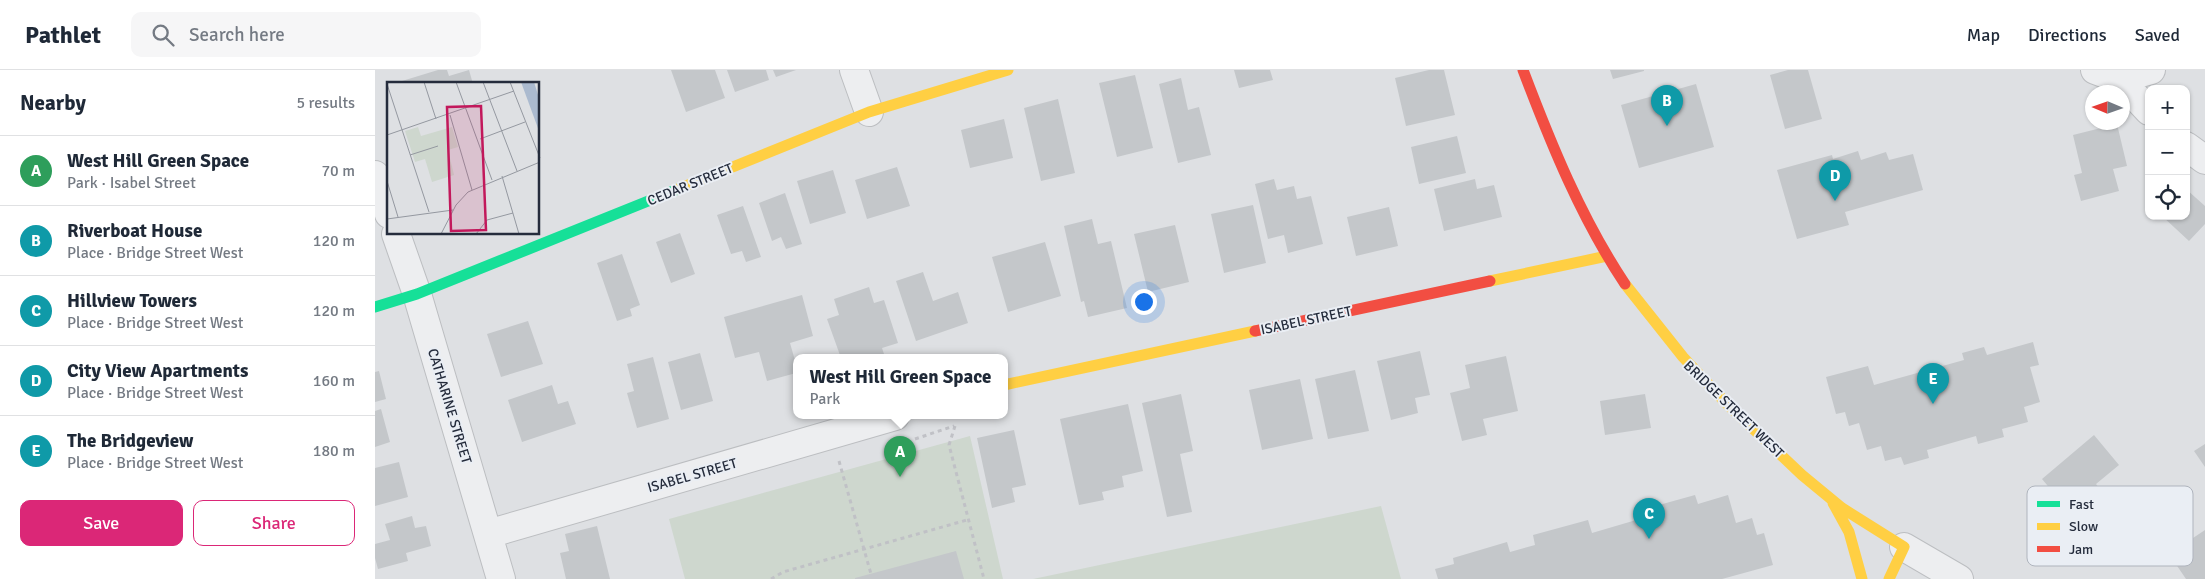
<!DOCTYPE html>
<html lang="en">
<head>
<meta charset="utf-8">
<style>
  body { margin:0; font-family:Signika,sans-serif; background:#f6f6f7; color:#1f2937 }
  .controls { position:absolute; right:15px; top:15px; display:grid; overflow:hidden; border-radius:10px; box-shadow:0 1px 4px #0004 }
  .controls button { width:45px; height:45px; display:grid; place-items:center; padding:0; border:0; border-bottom:1px solid #e0e1e3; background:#fff; color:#1f2937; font:25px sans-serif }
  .compass { position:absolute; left:1710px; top:15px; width:45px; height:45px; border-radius:50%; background:#fff; box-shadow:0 1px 4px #0004; rotate:272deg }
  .you { position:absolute; left:768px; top:231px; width:18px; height:18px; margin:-12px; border:4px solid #fff; border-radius:50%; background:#1a73e8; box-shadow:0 0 0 8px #1a73e833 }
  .badge { display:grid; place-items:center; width:32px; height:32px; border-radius:50%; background:#db2777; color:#fff; font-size:16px; font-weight:700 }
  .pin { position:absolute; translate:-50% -41px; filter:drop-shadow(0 1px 2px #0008) }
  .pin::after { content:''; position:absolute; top:26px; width:18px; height:15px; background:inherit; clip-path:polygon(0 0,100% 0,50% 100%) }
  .popup { position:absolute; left:418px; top:284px; width:215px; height:65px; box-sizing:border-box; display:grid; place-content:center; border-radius:10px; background:#fff; filter:drop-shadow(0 1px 4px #0005); font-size:16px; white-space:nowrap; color:#747a83 }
  .popup b { font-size:19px; color:#1f2937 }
  .popup::after { content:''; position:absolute; left:50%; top:100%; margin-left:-10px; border:10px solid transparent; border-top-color:#fff }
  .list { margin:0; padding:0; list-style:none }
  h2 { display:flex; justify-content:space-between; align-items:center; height:65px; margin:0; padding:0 20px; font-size:21px }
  h2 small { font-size:16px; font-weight:400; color:#747a83 }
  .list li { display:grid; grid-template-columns:32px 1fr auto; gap:15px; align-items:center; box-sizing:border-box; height:70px; padding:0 20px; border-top:1px solid #e0e1e3 }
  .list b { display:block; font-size:19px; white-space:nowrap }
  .list p { margin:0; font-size:16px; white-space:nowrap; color:#747a83 }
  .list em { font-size:16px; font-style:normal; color:#747a83 }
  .actions { display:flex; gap:10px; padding:15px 20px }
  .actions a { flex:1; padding:11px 0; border:1px solid #db2777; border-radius:10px; text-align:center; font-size:18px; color:#db2777 }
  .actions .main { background:#db2777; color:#fff }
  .icon { flex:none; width:28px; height:28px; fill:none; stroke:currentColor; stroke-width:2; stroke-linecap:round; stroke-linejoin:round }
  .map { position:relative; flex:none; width:1830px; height:509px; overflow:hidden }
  header { display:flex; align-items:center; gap:30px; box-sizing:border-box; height:70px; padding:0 25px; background:#fff; border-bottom:1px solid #e0e1e3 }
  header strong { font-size:24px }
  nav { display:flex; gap:28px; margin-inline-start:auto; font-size:18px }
  .search { width:350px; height:45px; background:#f6f6f7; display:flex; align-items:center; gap:12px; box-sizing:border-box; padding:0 18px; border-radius:10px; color:#747a83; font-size:19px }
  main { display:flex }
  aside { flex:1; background:#fff }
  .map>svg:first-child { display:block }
  .green { fill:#ced7ce }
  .building { fill:#c4c7ca }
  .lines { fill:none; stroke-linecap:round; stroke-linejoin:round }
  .street-casing { stroke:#bcbec1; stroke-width:30 }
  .path { stroke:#c0c1c6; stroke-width:3; stroke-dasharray:4 4; stroke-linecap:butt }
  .street { stroke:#edeef0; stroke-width:28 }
  .fast { stroke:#16e098; stroke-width:11 }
  .slow { stroke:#ffcf43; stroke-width:11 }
  .jam { stroke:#f24e42; stroke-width:11 }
  .labels { text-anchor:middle; stroke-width:4; stroke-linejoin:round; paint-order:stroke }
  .street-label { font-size:14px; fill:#252c3c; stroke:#eaeef4 }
  .inset-road { fill:none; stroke:#9498a0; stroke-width:1 }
  .view { fill:#c2185b; fill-opacity:0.15; stroke:#c2185b; stroke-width:2.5 }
  .inset-edge { fill:none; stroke:#252c3c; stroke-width:2.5 }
  .key { fill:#eaeef4; stroke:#afb4bd; stroke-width:1 }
  .key-label { font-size:14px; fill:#252c3c }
</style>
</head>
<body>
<header>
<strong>Pathlet</strong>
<div class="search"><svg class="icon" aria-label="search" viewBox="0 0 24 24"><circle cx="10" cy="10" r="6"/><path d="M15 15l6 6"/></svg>Search here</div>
<nav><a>Map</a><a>Directions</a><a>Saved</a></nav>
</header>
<main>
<aside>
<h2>Nearby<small>5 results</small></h2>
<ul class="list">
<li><span class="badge" style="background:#2e9e5b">A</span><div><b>West Hill Green Space</b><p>Park · Isabel Street</p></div><em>70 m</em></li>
<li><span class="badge" style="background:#0f9aa8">B</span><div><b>Riverboat House</b><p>Place · Bridge Street West</p></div><em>120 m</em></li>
<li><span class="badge" style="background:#0f9aa8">C</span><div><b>Hillview Towers</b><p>Place · Bridge Street West</p></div><em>120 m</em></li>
<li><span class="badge" style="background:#0f9aa8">D</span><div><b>City View Apartments</b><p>Place · Bridge Street West</p></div><em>160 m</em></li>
<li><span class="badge" style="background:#0f9aa8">E</span><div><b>The Bridgeview</b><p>Place · Bridge Street West</p></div><em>180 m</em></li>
</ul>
<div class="actions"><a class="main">Save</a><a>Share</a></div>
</aside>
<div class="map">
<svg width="1830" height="509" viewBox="0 0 1830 509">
  <rect width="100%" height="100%" fill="#dee0e3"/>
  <!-- green -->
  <path class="green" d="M595,366L628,509H310L294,449Z
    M1006,436L1026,509H658Z"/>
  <!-- building -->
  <path class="building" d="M63,0H72L74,6L94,0L98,14H28L27,11Z
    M296,0H340L350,28L311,42Z
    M352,0H391L394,10L360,22Z
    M398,0H421L401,7Z
    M859,0H895L898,10L864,18Z
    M1054,0H1069L1080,45L1031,56L1020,8Z
    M1235,0H1269V1L1238,9Z
    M1413,0H1433L1447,49L1410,59L1395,5Z
    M760,5L778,78L742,87L724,13Z
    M806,8L813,40L824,37L836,85L803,93L784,14Z
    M1321,14L1339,77L1264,98L1246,35Z
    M683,29L700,103L666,111L649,38Z
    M629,49L638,88L595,98L586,60Z
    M1742,54L1752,96L1738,99L1744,121L1706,131L1699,105L1707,103L1698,65Z
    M1082,66L1091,103L1044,114L1036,77Z
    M1483,81L1486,90L1511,82L1514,90L1538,84L1548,120L1470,142L1474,155L1422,169L1402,100L1457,85L1458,89Z
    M522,97L535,136L492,149L480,110Z
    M458,100L471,143L435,154L422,111Z
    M899,109L902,120L919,116L922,129L936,126L948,174L913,183L909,165L893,169L880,114Z
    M1100,109L1102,119L1119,115L1127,147L1069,161L1059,119Z
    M1811,119L1830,136V154L1814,171L1787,146H1811Z
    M410,123L427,174L411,179L406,167L397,171L384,133Z
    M878,135L891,193L849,203L836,144Z
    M368,136L386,187L371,192L367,181L356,184L342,145Z
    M1014,137L1023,176L981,186L972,147Z
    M717,149L723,174L736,171L752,238L713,247L709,231L706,232L689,156Z
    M800,155L814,212L773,222L759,164Z
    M305,163L320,204L296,213L281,172Z
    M670,172L686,226L633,242L617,187Z
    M247,184L265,235L255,239L257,246L242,251L222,193Z
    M548,202L558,231L583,222L593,253L541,271L521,211Z
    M494,217L499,233L509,230L523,273L507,278L509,284L496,288H484V286L466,288L452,249L464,245L459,229Z
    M427,225L438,266L415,273L421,294V303L392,311L384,282L360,288L349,247Z
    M153,251L168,294L126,307L112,264Z
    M1658,272L1664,295L1655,297L1665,332L1649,337L1653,352L1627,359L1629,367L1603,374L1601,366L1552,380L1554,388L1529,395L1526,387L1510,391L1506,376L1492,380L1484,353L1474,356L1470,342L1461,344L1451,307L1493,296L1499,315L1589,290L1587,283L1609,277L1612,285Z
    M1045,281L1055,325L1040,328L1043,343L1016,350L1002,291Z
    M325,283L338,331L306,340L293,292Z
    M1131,286L1143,341L1108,349L1112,365L1087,371L1075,323L1095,318L1090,295Z
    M278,287L294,349L262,358L252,323L259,321L252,294Z
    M980,300L994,361L953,369L940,309Z
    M4,301L11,329L0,332V302Z
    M925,309L938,369L887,380L874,320Z
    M177,315L183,334L193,331L201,354L147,372L133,330Z
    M806,324L818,381L805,384L817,442L792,447L767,333Z
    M1270,324L1276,358L1230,365L1225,331Z
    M753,334L768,401L747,406L749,417L727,422L729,430L704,435L685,349Z
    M6,339L15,372L0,377V341Z
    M639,360L651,415L637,418L640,432L617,438L602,368Z
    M1719,365L1744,395L1721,414L1731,427L1702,451L1667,409Z
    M1830,374V397L1819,381Z
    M24,392L33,427L0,436V398Z
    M1320,425L1323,434L1353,425L1361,453L1377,448L1382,465L1389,463L1398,495L1347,509H1063L1060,499L1079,494L1078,488L1132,472L1135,482L1160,475L1158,465L1213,450L1217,463L1268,448L1266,440Z
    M37,446L40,458L51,456L56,476L31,483L33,491L3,499L0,488V474L15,470L10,454Z
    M222,456L235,509H191L185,483L194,481L190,464Z
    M1830,460V509H1811L1794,484Z
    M581,481L589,509H480V508Z"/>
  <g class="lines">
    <!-- street casing -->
    <g class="street-casing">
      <path id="street" d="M479,0L494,42
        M1720,0L1744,9L1774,41
        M1744,9L1776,0
        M1811,76L1830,90
        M0,105L14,144
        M21,164L42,224L126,509
        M113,464L520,346
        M1529,477L1584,509"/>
    </g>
    <!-- path -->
    <path class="path" d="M580,356L574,375L609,509
      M540,369L579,356
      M464,391L496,504
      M396,509L408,502L592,450"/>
    <!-- street -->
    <use href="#street" class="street"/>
    <!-- fast -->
    <path class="fast" d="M0,237L42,224L303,119"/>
    <!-- slow -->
    <path class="slow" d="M303,119L494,42L633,0
      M1115,211L1232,186
      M1250,214L1308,287L1351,333L1427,405L1467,438L1529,477L1514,509
      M629,315L880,261
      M1458,433L1474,462L1487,509"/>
    <!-- jam -->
    <path class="jam" d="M1148,0C1176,74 1206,148 1250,214
      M880,261L1115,211"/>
  </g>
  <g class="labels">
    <!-- street labels -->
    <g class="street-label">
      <text transform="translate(315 114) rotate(-22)" y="5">CEDAR STREET</text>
      <text transform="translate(931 250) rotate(-12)" y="5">ISABEL STREET</text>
      <text transform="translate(75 336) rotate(73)" y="5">CATHARINE STREET</text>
      <text transform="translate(1359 339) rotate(44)" y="5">BRIDGE STREET WEST</text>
      <text transform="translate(317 405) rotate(-16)" y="5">ISABEL STREET</text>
    </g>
  </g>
  <!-- overview -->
  <g transform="translate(12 12)">
    <rect width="152" height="152" fill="#dee0e3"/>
    <path d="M31,45L34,54L65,45L71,65L61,68L67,93L45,100L38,77L28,80L18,49Z" fill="#ced7ce"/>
    <path d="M134,0H147L152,16V49Z" fill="#abbacf"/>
    <path class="inset-road" d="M37,0L49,37M69,0L105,98M96,0L130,89M123,0L153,76M0,2L42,130M63,33L85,108M0,53L127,9M93,57L138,40M23,73L51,64M115,94L132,152M0,99L11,135M0,137L66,128M54,152L69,123L81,110L153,80M89,152L100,138L126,131"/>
    <path class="view" d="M94,24L99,148L64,149L60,25Z"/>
    <rect width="152" height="152" class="inset-edge"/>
  </g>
  <!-- legend -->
  <rect x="1652" y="416" width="166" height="80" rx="8" class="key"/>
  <rect x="1662" y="431" width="23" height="6" fill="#16e098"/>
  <rect x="1662" y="453" width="23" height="7" fill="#ffcf43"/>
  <rect x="1662" y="476" width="23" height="6" fill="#f24e42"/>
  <g class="key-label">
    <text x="1694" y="439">Fast</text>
    <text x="1694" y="461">Slow</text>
    <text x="1694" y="484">Jam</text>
  </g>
</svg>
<div class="controls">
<button>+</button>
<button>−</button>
<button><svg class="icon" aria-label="locate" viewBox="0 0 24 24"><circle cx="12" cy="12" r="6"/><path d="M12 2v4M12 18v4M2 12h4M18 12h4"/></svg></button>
</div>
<svg class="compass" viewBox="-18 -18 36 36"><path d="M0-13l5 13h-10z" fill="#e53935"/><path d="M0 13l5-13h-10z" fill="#747a83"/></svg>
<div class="you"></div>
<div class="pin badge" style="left:525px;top:407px;background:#2e9e5b">A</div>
<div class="popup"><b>West Hill Green Space</b>Park</div>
<div class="pin badge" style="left:1292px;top:56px;background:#0f9aa8">B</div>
<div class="pin badge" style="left:1274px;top:469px;background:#0f9aa8">C</div>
<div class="pin badge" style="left:1460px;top:131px;background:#0f9aa8">D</div>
<div class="pin badge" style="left:1558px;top:334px;background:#0f9aa8">E</div>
</div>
</main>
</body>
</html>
